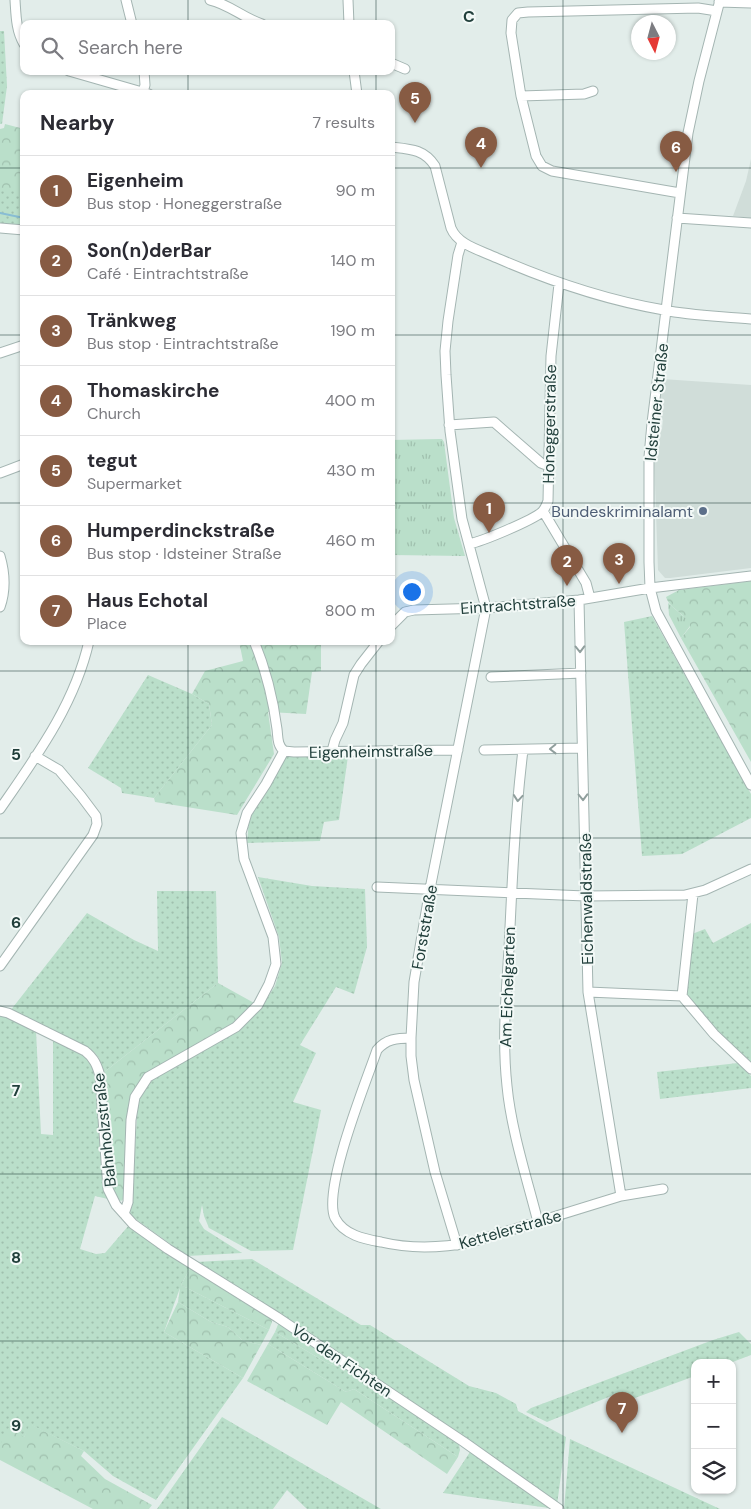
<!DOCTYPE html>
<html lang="en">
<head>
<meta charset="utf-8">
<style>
  body { margin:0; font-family:"DM Sans",sans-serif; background:#f7f7f7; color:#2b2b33 }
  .controls { position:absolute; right:15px; bottom:15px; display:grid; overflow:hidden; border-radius:10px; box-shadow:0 1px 4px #0004 }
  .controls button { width:45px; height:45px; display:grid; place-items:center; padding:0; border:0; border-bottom:1px solid #e1e1e2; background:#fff; color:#2b2b33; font:25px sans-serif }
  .compass { position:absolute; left:631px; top:15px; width:45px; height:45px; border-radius:50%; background:#fff; box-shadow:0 1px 4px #0004; rotate:174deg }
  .you { position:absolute; left:411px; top:591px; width:18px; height:18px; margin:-12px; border:4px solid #fff; border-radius:50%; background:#1a73e8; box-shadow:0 0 0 8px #1a73e833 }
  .badge { display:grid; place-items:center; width:32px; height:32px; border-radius:50%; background:#875b43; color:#fff; font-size:16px; font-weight:700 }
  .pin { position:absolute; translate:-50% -41px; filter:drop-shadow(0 1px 2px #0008) }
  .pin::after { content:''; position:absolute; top:26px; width:18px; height:15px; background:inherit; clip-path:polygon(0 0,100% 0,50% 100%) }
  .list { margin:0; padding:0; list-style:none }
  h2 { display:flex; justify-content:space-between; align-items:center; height:65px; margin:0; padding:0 20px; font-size:21px }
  h2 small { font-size:16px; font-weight:400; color:#7c7c81 }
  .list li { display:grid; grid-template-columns:32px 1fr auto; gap:15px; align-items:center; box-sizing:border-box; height:70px; padding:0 20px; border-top:1px solid #e1e1e2 }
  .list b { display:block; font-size:19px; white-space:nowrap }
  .list p { margin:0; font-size:16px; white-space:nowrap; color:#7c7c81 }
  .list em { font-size:16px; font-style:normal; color:#7c7c81 }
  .icon { flex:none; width:28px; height:28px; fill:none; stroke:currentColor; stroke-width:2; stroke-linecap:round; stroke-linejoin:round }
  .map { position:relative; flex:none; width:751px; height:1509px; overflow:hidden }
  .search { position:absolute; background:#fff; box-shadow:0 1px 4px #0004; left:20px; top:20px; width:375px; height:55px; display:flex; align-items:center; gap:12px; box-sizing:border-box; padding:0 18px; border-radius:10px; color:#7c7c81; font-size:19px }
  .panel { position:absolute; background:#fff; box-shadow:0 1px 4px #0004; left:20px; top:90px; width:375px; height:555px; border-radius:10px }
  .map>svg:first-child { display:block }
  .built { fill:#d0ddd9 }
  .grass { fill:url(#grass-dots) }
  .forest { fill:url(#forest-crowns) }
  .park { fill:url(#park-tufts) }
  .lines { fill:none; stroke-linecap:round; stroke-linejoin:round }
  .stream { stroke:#88bdd4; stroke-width:2 }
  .minor-casing { stroke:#a4b5b2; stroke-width:11 }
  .minor { stroke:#fff; stroke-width:9 }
  .oneway { stroke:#909f9d }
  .grid { fill:none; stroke:#213f3b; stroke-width:1; stroke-opacity:0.55 }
  .service-dot { fill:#5c6f8a; stroke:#f3f9f7; stroke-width:2 }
  .labels { text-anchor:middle; stroke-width:4; stroke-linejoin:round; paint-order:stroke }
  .street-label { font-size:16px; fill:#213f3b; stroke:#f3f9f7 }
  .service-label { font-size:16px; fill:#4e5e75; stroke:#f3f9f7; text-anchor:end }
  .grid-label { font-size:16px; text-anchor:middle; font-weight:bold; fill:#213f3b; stroke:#f3f9f7; stroke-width:4; stroke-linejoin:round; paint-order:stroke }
</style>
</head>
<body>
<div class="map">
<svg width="751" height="1509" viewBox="0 0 751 1509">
  <defs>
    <pattern id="grass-dots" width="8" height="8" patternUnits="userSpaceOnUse" patternTransform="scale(1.25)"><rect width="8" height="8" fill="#badfca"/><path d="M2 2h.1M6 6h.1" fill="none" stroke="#a0c0ae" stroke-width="1.8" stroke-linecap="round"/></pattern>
    <pattern id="forest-crowns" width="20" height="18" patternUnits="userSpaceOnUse" patternTransform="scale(1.25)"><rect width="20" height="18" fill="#badfca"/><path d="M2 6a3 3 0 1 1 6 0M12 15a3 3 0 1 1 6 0" fill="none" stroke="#a0c0ae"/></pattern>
    <pattern id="park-tufts" width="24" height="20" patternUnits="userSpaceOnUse" patternTransform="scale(1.25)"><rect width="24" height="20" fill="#badfca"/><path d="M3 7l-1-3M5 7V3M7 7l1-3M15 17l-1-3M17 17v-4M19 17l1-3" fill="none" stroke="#a0c0ae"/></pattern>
  </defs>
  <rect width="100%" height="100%" fill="#e2edea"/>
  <!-- built -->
  <path class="built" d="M751,159V218L733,216L746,181Z
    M662,379L751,385V568L670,578H665L658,570L654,455L656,432L662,429L663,420L658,417Z"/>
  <!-- grass -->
  <path class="grass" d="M0,31H4L7,86L2,124H0Z
    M0,189H24V230L0,228Z
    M652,616L751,794V818L682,854L642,856L624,622Z
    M148,675L192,694L209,704L212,725L154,798L122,793L121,788L88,768Z
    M285,756H348L339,820L324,822L320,841L247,843L249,820Z
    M258,877L312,886L365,889L367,947L354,994L336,987L300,1045L316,1053L293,1102L321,1110L293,1250L251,1251L209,1228L204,1216L202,1205L199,1221L204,1229L242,1253L187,1256L130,1215L138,1104L139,1098L149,1081L262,1006L275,986L282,963L279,937Z
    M157,891H216L218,983L103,1073L99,1058L94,1052L10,1011L87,913L134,940L158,951Z
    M751,923V1066L714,1031L685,994L692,934L705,929L713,943Z
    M0,1014L36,1031L41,1134L53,1135V1038L90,1057L95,1065L108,1199L95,1196L80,1249L96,1254L105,1253L130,1224L192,1265L181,1285L269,1330L261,1345L242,1340L228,1327L211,1322L178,1302L180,1288L164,1332L243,1378L156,1500L113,1476L84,1451L31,1425L24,1437L0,1445Z
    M738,1063L751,1076V1088L660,1099L657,1072Z
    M252,1259L361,1325H370L469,1386L496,1393L516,1404L518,1411L566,1437L557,1505L196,1262Z
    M275,1332L327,1363L355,1372L459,1444L460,1450L458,1457L354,1389L346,1392L268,1344Z
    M739,1332L751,1344V1355L730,1363H695V1376L621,1403L616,1394L547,1422L526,1412L531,1408L713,1340Z
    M222,1417L381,1509H307L287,1490L273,1509H157Z
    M570,1439L720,1509H564Z
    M470,1452L556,1509L443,1493Z"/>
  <!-- forest -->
  <path class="forest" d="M5,124L24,129V189H0V129L4,128Z
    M751,581V762L681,638L690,627C687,613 670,610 666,597L679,590Z
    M239,641H321V671L312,672L306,714L268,712L274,754L237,815L155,802L154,798L212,725L209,704L192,694L205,671L243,661Z
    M218,983L256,1004L234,1025L146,1077L133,1096L126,1197L121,1201L114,1196L110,1185L103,1073Z
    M192,1265L271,1316L272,1322L269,1330L181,1285Z
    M178,1302L211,1322L228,1327L242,1340L261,1345L243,1378L164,1332Z
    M279,1322L355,1372L327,1363L275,1332Z
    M268,1344L346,1392L354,1389L458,1457L447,1474L341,1402L327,1425L247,1381Z
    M30,1424L84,1451L81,1456L105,1479L152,1505L149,1509H93L0,1460V1445L8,1428L24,1437Z"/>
  <!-- park -->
  <path class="park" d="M439,439H442L444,442L454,518L465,556L392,555L391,440Z
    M668,603L689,621L690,626L681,638L669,615Z"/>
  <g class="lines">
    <!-- stream -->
    <path class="stream" d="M0,213L24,218"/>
    <!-- minor casing -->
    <g class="minor-casing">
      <path id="minor" d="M15,0C16,15 16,31 24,44
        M126,0L132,24
        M210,0C229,4 243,18 262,24
        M348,0L349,24
        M720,0L699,81L688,133L652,423L649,457V562L650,588L656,611L751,785
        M719,2L751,3
        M391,63L405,69
        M69,71L149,94
        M354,71L357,94
        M143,92L145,85L144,71
        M521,96L584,94L593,91
        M391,147C410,149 424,149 435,166L451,228C458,245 480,250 497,258C552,282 605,300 664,310C692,316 722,316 751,319
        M680,193L552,171L542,166L536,156L521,96L511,33L512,20L518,13L528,12L698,8L717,11
        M677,218L751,223
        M0,228L24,230
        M0,353L24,345
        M449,425L494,422L541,463L549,466
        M0,473L24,464
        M543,511L586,583L590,598
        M469,544C483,541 531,521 542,512C545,509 546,506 548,501L551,356L559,284
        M0,556C5,573 6,590 0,607
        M579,600L588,992L621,1196
        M391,626L405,612L414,610L486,608L579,600L650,588L751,576
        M254,641C266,670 273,698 277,729C278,737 277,745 284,751
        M491,677L581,673
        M484,750L582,748
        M523,750C515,816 512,883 509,949C506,995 502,1040 507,1086C511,1129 527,1179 538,1222
        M284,751L294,752L458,750
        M332,751L335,740L343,723L354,675L361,664L379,641
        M0,809C36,757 75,704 89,641
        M377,887L585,896L685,895L705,890L751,869
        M0,966L93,835L97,824L96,816L81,796L59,770L35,756
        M588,992L682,996L714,1034L751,1069
        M682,996L693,894
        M0,1011L8,1013L85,1051C94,1058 97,1065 100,1076L108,1189L116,1205L133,1224L168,1249L277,1317L341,1360L464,1442L559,1509
        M411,1038C397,1038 386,1039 377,1050C366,1082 322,1190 335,1218C344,1235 364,1239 381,1242C410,1249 442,1248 472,1242L621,1196L663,1189
        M124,1214L128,1202L131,1120L135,1097L148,1077L236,1027L258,1005L269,984L276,964L273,937L244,859L241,833L247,813L266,784L284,751
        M457,1245L435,1172L414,1080L411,1056V1038L414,982L430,889L486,608L462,519L450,431L446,375L445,351L448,321L458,255L462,242"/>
    </g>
    <!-- minor -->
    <use href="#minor" class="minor"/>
  </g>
  <!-- one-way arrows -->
  <defs><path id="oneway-chevron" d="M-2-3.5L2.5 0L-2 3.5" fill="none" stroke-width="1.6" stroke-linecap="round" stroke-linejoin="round" transform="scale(1.25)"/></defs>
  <g class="oneway">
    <use href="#oneway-chevron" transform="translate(580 649) rotate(89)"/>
    <use href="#oneway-chevron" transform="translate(553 749) rotate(179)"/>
    <use href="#oneway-chevron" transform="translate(583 797) rotate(89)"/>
    <use href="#oneway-chevron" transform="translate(518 798) rotate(95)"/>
  </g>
  <!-- grid -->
  <path class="grid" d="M188,0V24M376,0V24M563,0V1509M188,71V94M376,71V94M0,168H24M391,168H751M0,335H24M391,335H751M0,503H24M391,503H751M188,641V1509M376,641V1509M0,671H751M0,838H751M0,1006H751M0,1174H751M0,1341H751"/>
  <!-- markers -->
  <circle class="service-dot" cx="703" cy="511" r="5"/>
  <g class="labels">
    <!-- street labels -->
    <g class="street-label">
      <text transform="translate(656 402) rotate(-84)" y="6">Idsteiner Straße</text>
      <text transform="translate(549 424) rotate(-89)" y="6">Honeggerstraße</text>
      <text transform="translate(518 604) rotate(-4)" y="6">Eintrachtstraße</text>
      <text transform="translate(371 751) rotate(-1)" y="6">Eigenheimstraße</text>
      <text transform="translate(586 899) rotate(-91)" y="6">Eichenwaldstraße</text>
      <text transform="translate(424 927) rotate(-80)" y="6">Forststraße</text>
      <text transform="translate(507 987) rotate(-88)" y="6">Am Eichelgarten</text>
      <text transform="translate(104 1130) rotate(-96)" y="6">Bahnholzstraße</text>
      <text transform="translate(510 1229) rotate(-16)" y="6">Kettelerstraße</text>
      <text transform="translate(342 1360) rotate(34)" y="6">Vor den Fichten</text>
    </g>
    <!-- service labels -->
    <g class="service-label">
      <text x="693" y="517">Bundeskriminalamt</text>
    </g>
  </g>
  <g class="grid-label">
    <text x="469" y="22">C</text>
    <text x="16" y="760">5</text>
    <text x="16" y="928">6</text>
    <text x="16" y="1096">7</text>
    <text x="16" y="1263">8</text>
    <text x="16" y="1431">9</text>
  </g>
</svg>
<div class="controls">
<button>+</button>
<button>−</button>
<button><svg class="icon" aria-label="layers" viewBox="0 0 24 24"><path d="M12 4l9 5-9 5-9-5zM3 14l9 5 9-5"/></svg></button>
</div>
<svg class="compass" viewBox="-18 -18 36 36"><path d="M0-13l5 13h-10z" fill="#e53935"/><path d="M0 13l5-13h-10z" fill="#7c7c81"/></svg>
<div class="you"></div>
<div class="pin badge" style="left:489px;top:533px">1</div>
<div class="pin badge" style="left:567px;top:586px">2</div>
<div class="pin badge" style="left:619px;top:584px">3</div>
<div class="pin badge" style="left:481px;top:168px">4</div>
<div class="pin badge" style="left:415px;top:123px">5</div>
<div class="pin badge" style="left:676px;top:172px">6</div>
<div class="pin badge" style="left:622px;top:1433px">7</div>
<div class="search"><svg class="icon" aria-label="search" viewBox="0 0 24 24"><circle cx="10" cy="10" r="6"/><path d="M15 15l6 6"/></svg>Search here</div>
<section class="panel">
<h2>Nearby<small>7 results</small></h2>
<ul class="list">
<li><span class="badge">1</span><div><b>Eigenheim</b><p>Bus stop · Honeggerstraße</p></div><em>90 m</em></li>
<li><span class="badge">2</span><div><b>Son(n)derBar</b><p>Café · Eintrachtstraße</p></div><em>140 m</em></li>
<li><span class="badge">3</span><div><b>Tränkweg</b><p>Bus stop · Eintrachtstraße</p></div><em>190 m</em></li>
<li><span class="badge">4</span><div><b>Thomaskirche</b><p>Church</p></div><em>400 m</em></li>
<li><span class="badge">5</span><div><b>tegut</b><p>Supermarket</p></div><em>430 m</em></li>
<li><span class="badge">6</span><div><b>Humperdinckstraße</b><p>Bus stop · Idsteiner Straße</p></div><em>460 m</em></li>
<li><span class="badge">7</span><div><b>Haus Echotal</b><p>Place</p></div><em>800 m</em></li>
</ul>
</section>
</div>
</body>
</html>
